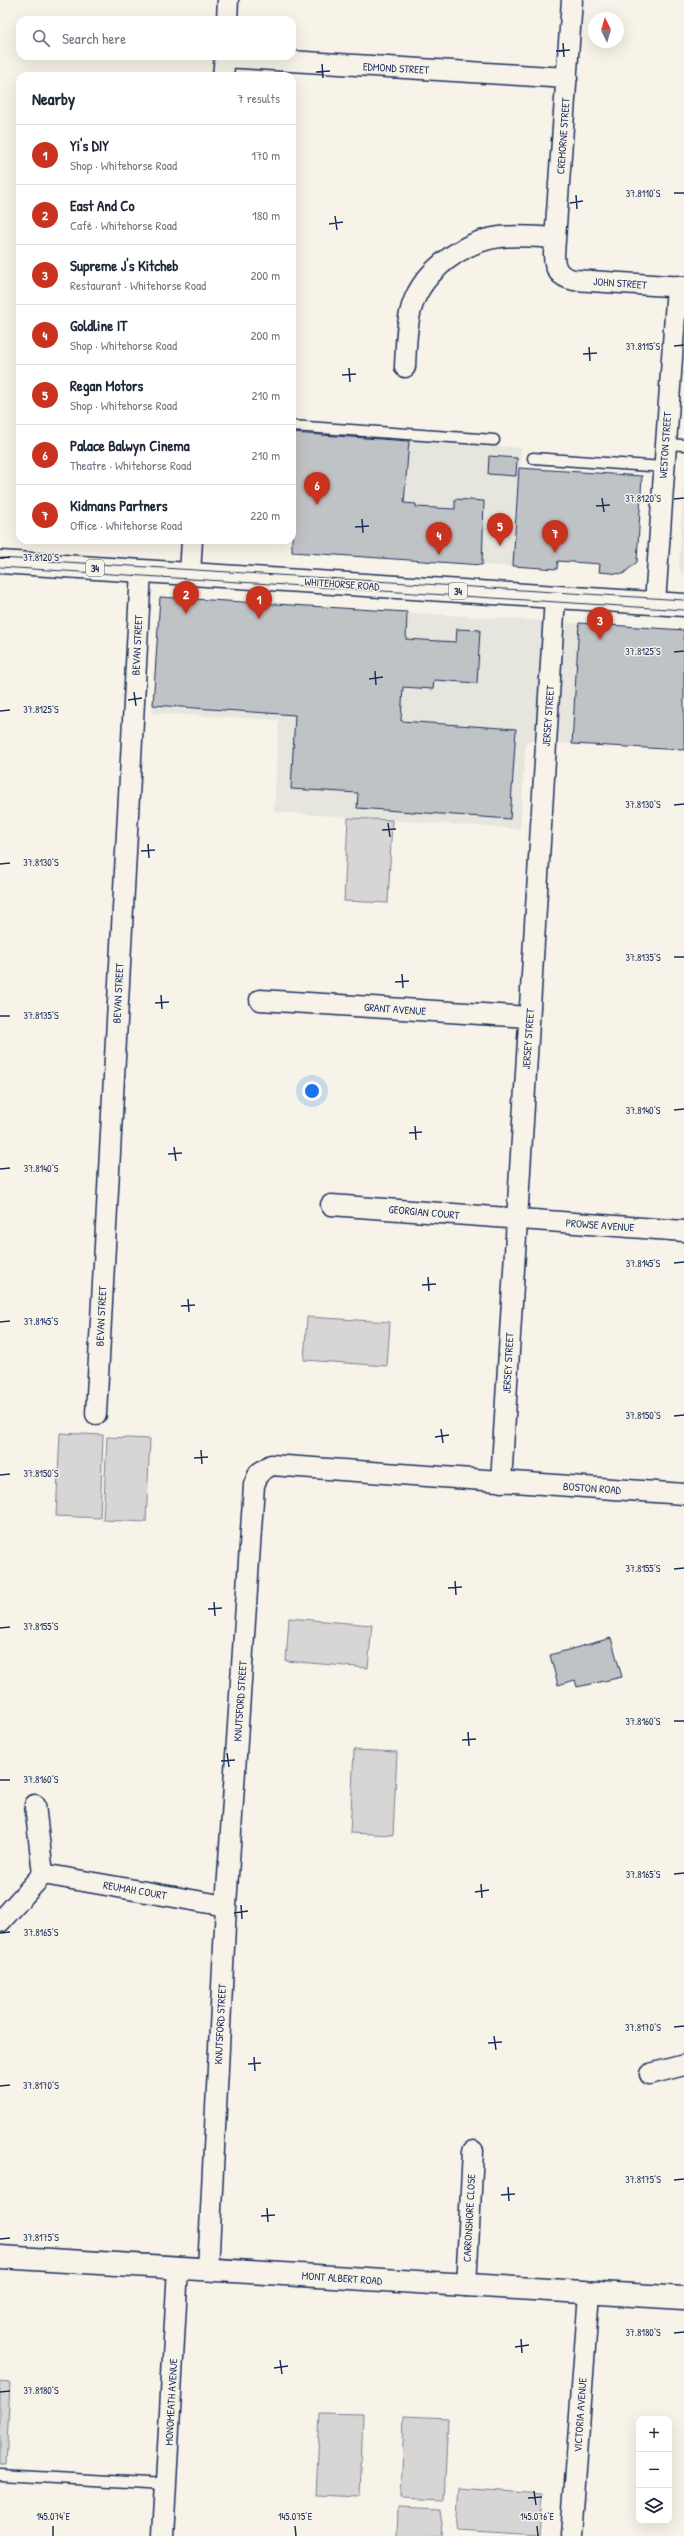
<!DOCTYPE html>
<html lang="en">
<head>
<meta charset="utf-8">
<style>
  body { margin:0; font-family:"Patrick Hand",sans-serif; background:#f6f6f7; color:#1f2937 }
  .controls { position:absolute; right:12px; bottom:12px; display:grid; overflow:hidden; border-radius:8px; box-shadow:0 4px 16px #0002 }
  .controls button { width:36px; height:36px; display:grid; place-items:center; padding:0; border:0; border-bottom:1px solid #e0e1e3; background:#fff; color:#1f2937; font:20px sans-serif }
  .compass { position:absolute; left:588px; top:12px; width:36px; height:36px; border-radius:50%; background:#fff; box-shadow:0 4px 16px #0002; rotate:355deg }
  .you { position:absolute; left:312px; top:1091px; width:14px; height:14px; margin:-10px; border:3px solid #fff; border-radius:50%; background:#1a73e8; box-shadow:0 0 0 6px #1a73e833 }
  .badge { display:grid; place-items:center; width:26px; height:26px; border-radius:50%; background:#c8321e; color:#fff; font-size:13px; font-weight:700 }
  .pin { position:absolute; translate:-50% -33px; filter:drop-shadow(0 1px 2px #0008) }
  .pin::after { content:''; position:absolute; top:21px; width:14px; height:12px; background:inherit; clip-path:polygon(0 0,100% 0,50% 100%) }
  .list { margin:0; padding:0; list-style:none }
  h2 { display:flex; justify-content:space-between; align-items:center; height:52px; margin:0; padding:0 16px; font-size:17px }
  h2 small { font-size:13px; font-weight:400; color:#747a83 }
  .list li { display:grid; grid-template-columns:26px 1fr auto; gap:12px; align-items:center; box-sizing:border-box; height:60px; padding:0 16px; border-top:1px solid #e0e1e3 }
  .list b { display:block; font-size:15px; white-space:nowrap }
  .list p { margin:0; font-size:13px; white-space:nowrap; color:#747a83 }
  .list em { font-size:13px; font-style:normal; color:#747a83 }
  .icon { flex:none; width:22px; height:22px; fill:none; stroke:currentColor; stroke-width:2; stroke-linecap:round; stroke-linejoin:round }
  .map { position:relative; flex:none; width:684px; height:2536px; overflow:hidden }
  .search { position:absolute; background:#fff; box-shadow:0 4px 16px #0002; left:16px; top:16px; width:280px; height:44px; display:flex; align-items:center; gap:10px; box-sizing:border-box; padding:0 14px; border-radius:12px; color:#747a83; font-size:15px }
  .panel { position:absolute; background:#fff; box-shadow:0 4px 16px #0002; left:16px; top:72px; width:280px; height:472px; border-radius:12px }
  .map>svg:first-child { display:block }
  .built { fill:#e6e5de }
  .green { fill:#d7d6d4; stroke:#798299 }
  .building { fill:#c0c3c5; stroke:#1b2f5e }
  .lines { fill:none; stroke-linecap:round; stroke-linejoin:round }
  .lane-casing { stroke:#1b2f5e; stroke-width:13 }
  .street-casing { stroke:#1b2f5e; stroke-width:23 }
  .secondary-casing { stroke:#1b2f5e; stroke-width:25 }
  .primary-casing { stroke:#1b2f5e; stroke-width:25 }
  .lane { stroke:#f7f3e8; stroke-width:10 }
  .street { stroke:#f7f3e8; stroke-width:20 }
  .secondary { stroke:#f7f3e8; stroke-width:22 }
  .primary { stroke:#f7f3e8; stroke-width:22 }
  .tram { stroke:#1b2f5e; stroke-width:1 }
  .ticks { fill:none; stroke:#1b2f5e; stroke-width:1.5 }
  .labels { text-anchor:middle; stroke-width:3; stroke-linejoin:round; paint-order:stroke }
  .shield { fill:#f7f3e8; stroke:#5d6a87; stroke-width:1 }
  .shield-label { font-size:10px; font-weight:bold; fill:#1b2f5e }
  .street-label { font-size:11px; fill:#1b2f5e; stroke:#f7f3e8 }
  .ticks-label { font-size:10px; text-anchor:middle; fill:#1b2f5e; stroke:#f7f3e8; stroke-width:3; stroke-linejoin:round; paint-order:stroke }
</style>
</head>
<body>
<div class="map">
<svg width="684" height="2536" viewBox="0 0 684 2536">
  <rect width="100%" height="100%" fill="#f7f3e8"/>
  <filter id="ink" filterUnits="userSpaceOnUse"><feTurbulence type="fractalNoise" baseFrequency=".025" numOctaves="2"/><feDisplacementMap in="SourceGraphic" scale="8" xChannelSelector="R" yChannelSelector="G"/><feConvolveMatrix kernelMatrix="1 2 1 2 8 2 1 2 1" color-interpolation-filters="sRGB"/></filter>
  <g filter="url(#ink)">
    <!-- built -->
    <path class="built" d="M348,435L521,448L520,468L642,476L637,562L623,574L599,572L600,564L558,561L557,569L482,565L346,469Z
      M684,474V575L679,569Z
      M160,597L684,630V750L526,741L520,829L274,812L279,720L152,713Z"/>
    <!-- green -->
    <path class="green" d="M348,818L392,820L388,903L344,901Z
      M307,1317L390,1322L387,1366L304,1360Z
      M60,1433L103,1435L100,1518L56,1516Z
      M107,1437L150,1439L146,1522L103,1520Z
      M289,1618L372,1625L368,1668L286,1661Z
      M354,1750L397,1752L393,1835L350,1833Z
      M0,2382L10,2383L6,2465H0Z
      M320,2413L363,2414L360,2497L316,2495Z
      M404,2416L448,2418L444,2500L401,2498Z
      M459,2488L542,2494L539,2536L456,2531Z
      M398,2507L442,2509L440,2536H397Z"/>
    <!-- building -->
    <path class="building" d="M292,433L409,441L404,503L416,504V507L455,509V499L484,501L482,565L292,552Z
      M489,456L517,458L516,476L488,474Z
      M519,468L642,476L637,562L623,574L599,572L600,564L558,561L557,569L513,566Z
      M160,597L407,612L406,639L456,642L457,629L480,630L477,683L434,680L433,689L403,687L401,721L516,729L510,819L357,808L358,793L291,789L295,715L153,705Z
      M579,623L684,630V750L572,744Z
      M611,1638L622,1677L577,1687L575,1680L558,1685L550,1655Z"/>
    <g class="lines">
      <!-- lane casing -->
      <g class="lane-casing">
        <path id="lane" d="M292,426L494,440
          M665,444L684,445
          M533,458L664,467
          M0,2475L166,2484"/>
      </g>
      <!-- street casing -->
      <g class="street-casing">
        <path id="street" d="M572,0L554,254C554,269 559,277 574,280L684,287
          M227,20L228,0
          M224,57L567,78
          M223,76L225,56
          M405,367C406,347 406,325 412,306C423,271 464,241 500,237C518,235 537,237 555,238
          M190,574L192,540
          M655,603L677,286
          M260,1000L529,1017
          M331,1205L684,1231
          M96,1414L141,571
          M501,1482L555,597
          M35,1805L43,1874L226,1906
          M0,1922L43,1874
          M650,2074L684,2065
          M208,2270L226,1906L254,1485L259,1473L271,1465L684,1494
          M466,2286L473,2151
          M163,2536L178,2268
          M571,2536L589,2293"/>
      </g>
      <!-- secondary casing -->
      <g class="secondary-casing">
        <path id="secondary" d="M0,2257L684,2298"/>
      </g>
      <!-- primary casing -->
      <g class="primary-casing">
        <path id="primary" d="M0,562L684,605"/>
      </g>
      <!-- lane -->
      <use href="#lane" class="lane"/>
      <!-- street -->
      <use href="#street" class="street"/>
      <!-- secondary -->
      <use href="#secondary" class="secondary"/>
      <!-- primary -->
      <use href="#primary" class="primary"/>
      <!-- tram -->
      <path class="tram" d="M0,558L684,600
        M0,567L684,610"/>
    </g>
  </g>
  <!-- ticks -->
  <path class="ticks" d="M563,43L564,57M556,51L570,50M322,64L323,78M316,72L330,71M674,193H684M576,195L577,209M570,203L583,201M335,216L337,230M329,224L343,222M674,346L684,345M589,347L590,361M583,354L597,353M349,368L350,382M342,375L356,374M602,498L604,512M674,499L684,498M596,506L610,505M362,519L363,533M355,527L369,526M0,558L10,557M674,652L684,651M375,671L376,685M369,679L383,677M134,692L136,706M128,700L142,698M0,711L10,710M674,805L684,804M388,823L390,837M382,830L396,829M148,844L149,858M141,851L155,850M0,864L10,863M674,957H684M402,974L403,988M395,982L409,981M161,995L162,1009M155,1003L169,1002M0,1016H10M674,1110L684,1109M415,1126L416,1140M409,1133L422,1132M174,1147L176,1161M168,1154L182,1153M0,1169L10,1168M674,1263L684,1262M428,1277L429,1291M422,1285L436,1284M188,1299L189,1312M181,1306L195,1305M0,1322L10,1321M674,1416L684,1415M441,1429L443,1443M435,1437L449,1435M201,1450L202,1464M194,1458L208,1457M0,1475L10,1474M674,1569L684,1568M455,1581L456,1595M448,1588L462,1587M214,1602L215,1616M208,1609L222,1608M0,1628L10,1627M674,1721H684M468,1732L469,1746M462,1740L476,1739M227,1753L229,1767M221,1761L235,1760M0,1780H10M674,1874L684,1873M481,1884L482,1898M475,1892L489,1890M241,1905L242,1919M234,1913L248,1911M0,1933L10,1932M674,2027L684,2026M494,2036L496,2050M488,2043L502,2042M254,2057L255,2071M248,2064L261,2063M0,2086L10,2085M674,2180L684,2179M508,2187L509,2201M501,2195L515,2194M267,2208L268,2222M261,2216L275,2215M0,2239L10,2238M674,2333L684,2332M521,2339L522,2353M515,2347L529,2345M280,2360L282,2374M274,2368L288,2366M0,2392L10,2391M534,2491L536,2505M528,2498L542,2497M53,2526V2536M295,2526L296,2536M537,2526L538,2536"/>
  <g class="labels">
    <!-- shield labels -->
    <g class="shield">
      <rect x="86" y="560" width="18" height="16" rx="3"/>
      <rect x="449" y="583" width="18" height="16" rx="3"/>
    </g>
    <g class="shield-label">
      <text x="95" y="572">34</text>
      <text x="458" y="595">34</text>
    </g>
    <!-- street labels -->
    <g class="street-label">
      <text transform="translate(396 68) rotate(3)" y="4">EDMOND STREET</text>
      <text transform="translate(563 136) rotate(-86)" y="4">CREMORNE STREET</text>
      <text transform="translate(620 283) rotate(4)" y="4">JOHN STREET</text>
      <text transform="translate(665 445) rotate(-86)" y="4">WESTON STREET</text>
      <text transform="translate(342 584) rotate(4)" y="4">WHITEHORSE ROAD</text>
      <text transform="translate(137 645) rotate(-87)" y="4">BEVAN STREET</text>
      <text transform="translate(548 716) rotate(-86)" y="4">JERSEY STREET</text>
      <text transform="translate(118 993) rotate(-87)" y="4">BEVAN STREET</text>
      <text transform="translate(395 1009) rotate(4)" y="4">GRANT AVENUE</text>
      <text transform="translate(528 1039) rotate(-86)" y="4">JERSEY STREET</text>
      <text transform="translate(424 1212) rotate(5)" y="4">GEORGIAN COURT</text>
      <text transform="translate(600 1225) rotate(4)" y="4">PROWSE AVENUE</text>
      <text transform="translate(101 1316) rotate(-87)" y="4">BEVAN STREET</text>
      <text transform="translate(508 1363) rotate(-87)" y="4">JERSEY STREET</text>
      <text transform="translate(592 1488) rotate(4)" y="4">BOSTON ROAD</text>
      <text transform="translate(240 1701) rotate(-86)" y="4">KNUTSFORD STREET</text>
      <text transform="translate(135 1890) rotate(10)" y="4">REUMAH COURT</text>
      <text transform="translate(220 2024) rotate(-87)" y="4">KNUTSFORD STREET</text>
      <text transform="translate(469 2218) rotate(-87)" y="4">CARRONSHORE CLOSE</text>
      <text transform="translate(342 2278) rotate(4)" y="4">MONT ALBERT ROAD</text>
      <text transform="translate(171 2402) rotate(-87)" y="4">MONOMEATH AVENUE</text>
      <text transform="translate(580 2415) rotate(-86)" y="4">VICTORIA AVENUE</text>
    </g>
  </g>
  <g class="ticks-label">
    <text x="643" y="197">37.8110°S</text>
    <text x="643" y="350">37.8115°S</text>
    <text x="643" y="502">37.8120°S</text>
    <text x="41" y="561">37.8120°S</text>
    <text x="643" y="655">37.8125°S</text>
    <text x="41" y="713">37.8125°S</text>
    <text x="643" y="808">37.8130°S</text>
    <text x="41" y="866">37.8130°S</text>
    <text x="643" y="961">37.8135°S</text>
    <text x="41" y="1019">37.8135°S</text>
    <text x="643" y="1114">37.8140°S</text>
    <text x="41" y="1172">37.8140°S</text>
    <text x="643" y="1267">37.8145°S</text>
    <text x="41" y="1325">37.8145°S</text>
    <text x="643" y="1419">37.8150°S</text>
    <text x="41" y="1477">37.8150°S</text>
    <text x="643" y="1572">37.8155°S</text>
    <text x="41" y="1630">37.8155°S</text>
    <text x="643" y="1725">37.8160°S</text>
    <text x="41" y="1783">37.8160°S</text>
    <text x="643" y="1878">37.8165°S</text>
    <text x="41" y="1936">37.8165°S</text>
    <text x="643" y="2031">37.8170°S</text>
    <text x="41" y="2089">37.8170°S</text>
    <text x="643" y="2183">37.8175°S</text>
    <text x="41" y="2241">37.8175°S</text>
    <text x="643" y="2336">37.8180°S</text>
    <text x="41" y="2394">37.8180°S</text>
    <text x="53" y="2520">145.074°E</text>
    <text x="295" y="2520">145.075°E</text>
    <text x="537" y="2520">145.076°E</text>
  </g>
</svg>
<div class="controls">
<button>+</button>
<button>−</button>
<button><svg class="icon" aria-label="layers" viewBox="0 0 24 24"><path d="M12 4l9 5-9 5-9-5zM3 14l9 5 9-5"/></svg></button>
</div>
<svg class="compass" viewBox="-18 -18 36 36"><path d="M0-13l5 13h-10z" fill="#e53935"/><path d="M0 13l5-13h-10z" fill="#747a83"/></svg>
<div class="you"></div>
<div class="pin badge" style="left:259px;top:619px">1</div>
<div class="pin badge" style="left:186px;top:614px">2</div>
<div class="pin badge" style="left:600px;top:640px">3</div>
<div class="pin badge" style="left:439px;top:555px">4</div>
<div class="pin badge" style="left:500px;top:546px">5</div>
<div class="pin badge" style="left:317px;top:505px">6</div>
<div class="pin badge" style="left:555px;top:553px">7</div>
<div class="search"><svg class="icon" aria-label="search" viewBox="0 0 24 24"><circle cx="10" cy="10" r="6"/><path d="M15 15l6 6"/></svg>Search here</div>
<section class="panel">
<h2>Nearby<small>7 results</small></h2>
<ul class="list">
<li><span class="badge">1</span><div><b>Yi's DIY</b><p>Shop · Whitehorse Road</p></div><em>170 m</em></li>
<li><span class="badge">2</span><div><b>East And Co</b><p>Café · Whitehorse Road</p></div><em>180 m</em></li>
<li><span class="badge">3</span><div><b>Supreme J's Kitcheb</b><p>Restaurant · Whitehorse Road</p></div><em>200 m</em></li>
<li><span class="badge">4</span><div><b>Goldline IT</b><p>Shop · Whitehorse Road</p></div><em>200 m</em></li>
<li><span class="badge">5</span><div><b>Regan Motors</b><p>Shop · Whitehorse Road</p></div><em>210 m</em></li>
<li><span class="badge">6</span><div><b>Palace Balwyn Cinema</b><p>Theatre · Whitehorse Road</p></div><em>210 m</em></li>
<li><span class="badge">7</span><div><b>Kidmans Partners</b><p>Office · Whitehorse Road</p></div><em>220 m</em></li>
</ul>
</section>
</div>
</body>
</html>
